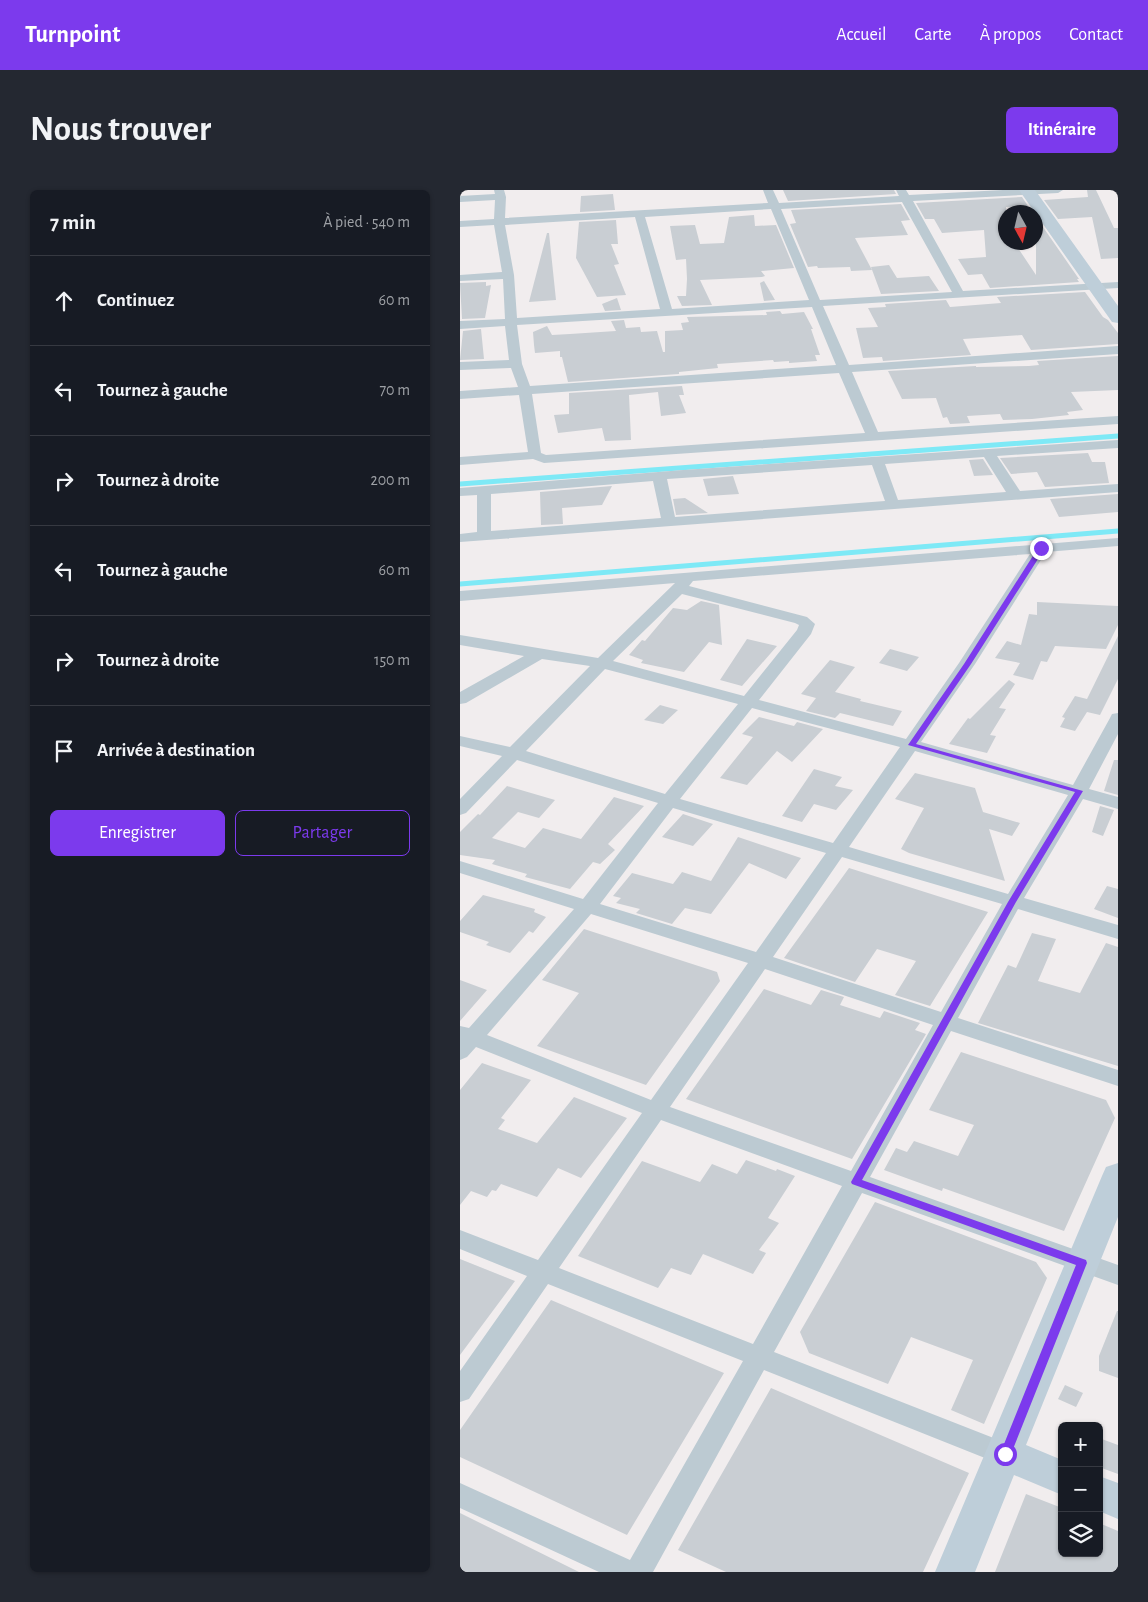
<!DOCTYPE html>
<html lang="fr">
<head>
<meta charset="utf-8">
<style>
  body { margin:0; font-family:"Alegreya Sans",sans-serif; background:#242831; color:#f1f3f6 }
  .controls { position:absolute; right:15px; bottom:15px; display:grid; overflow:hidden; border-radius:8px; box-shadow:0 1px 4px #0004 }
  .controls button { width:45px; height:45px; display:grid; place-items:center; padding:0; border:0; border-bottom:1px solid #363941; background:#171b24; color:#f1f3f6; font:25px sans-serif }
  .compass { position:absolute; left:538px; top:15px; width:45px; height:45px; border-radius:50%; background:#171b24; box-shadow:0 1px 4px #0004; rotate:172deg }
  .stop { position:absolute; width:15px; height:15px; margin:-11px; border:4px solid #7c3aed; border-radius:50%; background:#fff }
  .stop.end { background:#7c3aed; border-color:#fff; box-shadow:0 1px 5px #0008 }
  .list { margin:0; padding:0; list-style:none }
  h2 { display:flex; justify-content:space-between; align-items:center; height:65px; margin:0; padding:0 20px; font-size:21px }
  h2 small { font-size:16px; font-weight:400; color:#9ea1a6 }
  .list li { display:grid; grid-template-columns:32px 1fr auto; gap:15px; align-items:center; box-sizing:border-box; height:90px; padding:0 20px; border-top:1px solid #363941 }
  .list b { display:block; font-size:19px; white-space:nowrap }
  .list em { font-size:16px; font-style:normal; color:#9ea1a6 }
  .actions { display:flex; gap:10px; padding:15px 20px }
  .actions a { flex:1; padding:11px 0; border:1px solid #7c3aed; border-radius:8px; text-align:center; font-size:18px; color:#7c3aed }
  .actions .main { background:#7c3aed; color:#fff }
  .icon { flex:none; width:28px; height:28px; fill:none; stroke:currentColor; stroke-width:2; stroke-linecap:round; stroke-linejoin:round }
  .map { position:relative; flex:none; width:658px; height:1382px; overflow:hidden; border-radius:8px }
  header { display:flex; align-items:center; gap:30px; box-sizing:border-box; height:70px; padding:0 25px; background:#7c3aed; color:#fff }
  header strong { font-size:24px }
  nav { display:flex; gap:28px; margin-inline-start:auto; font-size:18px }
  .intro { display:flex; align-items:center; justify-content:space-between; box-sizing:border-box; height:120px; padding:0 30px }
  h1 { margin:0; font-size:35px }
  .button { padding:12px 22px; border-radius:8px; background:#7c3aed; color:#fff; font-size:18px; font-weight:700 }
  main { display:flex; gap:30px; padding:0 30px }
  aside { flex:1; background:#171b24; border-radius:8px; box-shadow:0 1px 4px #0004 }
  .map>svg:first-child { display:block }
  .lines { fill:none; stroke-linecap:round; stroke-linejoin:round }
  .stream { stroke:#7ee9f6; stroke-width:5 }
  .building { fill:#c9ced3 }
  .street { fill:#bccad2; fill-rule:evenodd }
  .secondary { fill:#beced9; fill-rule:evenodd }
  .route { fill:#7c3aed }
</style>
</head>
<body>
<header>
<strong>Turnpoint</strong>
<nav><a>Accueil</a><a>Carte</a><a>À propos</a><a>Contact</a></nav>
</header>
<div class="intro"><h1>Nous trouver</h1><a class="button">Itinéraire</a></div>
<main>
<aside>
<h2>7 min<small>À pied · 540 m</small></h2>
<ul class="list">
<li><svg class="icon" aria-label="ahead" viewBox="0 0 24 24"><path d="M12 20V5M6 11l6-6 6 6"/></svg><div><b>Continuez</b></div><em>60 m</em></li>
<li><svg class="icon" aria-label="left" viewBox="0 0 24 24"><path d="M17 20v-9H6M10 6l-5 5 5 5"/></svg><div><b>Tournez à gauche</b></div><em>70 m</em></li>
<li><svg class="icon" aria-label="right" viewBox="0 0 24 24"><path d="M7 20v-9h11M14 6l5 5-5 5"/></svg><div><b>Tournez à droite</b></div><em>200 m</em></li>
<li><svg class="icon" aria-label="left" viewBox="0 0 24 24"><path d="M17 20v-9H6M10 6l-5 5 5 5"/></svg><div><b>Tournez à gauche</b></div><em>60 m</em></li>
<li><svg class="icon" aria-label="right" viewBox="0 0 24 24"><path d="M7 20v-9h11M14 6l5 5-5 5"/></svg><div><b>Tournez à droite</b></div><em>150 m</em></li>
<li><svg class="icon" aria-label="arrive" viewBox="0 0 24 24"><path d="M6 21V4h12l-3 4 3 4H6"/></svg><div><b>Arrivée à destination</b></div></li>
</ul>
<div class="actions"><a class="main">Enregistrer</a><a>Partager</a></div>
</aside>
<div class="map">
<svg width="658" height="1382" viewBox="0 0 658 1382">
  <rect width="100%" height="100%" fill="#f1edee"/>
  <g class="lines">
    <!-- stream -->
    <path class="stream" d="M0,294L658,246
      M0,394L658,341"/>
  </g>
  <!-- building -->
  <path class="building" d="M323,0H434L436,4L328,11Z
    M627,0H636L654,38H658V68L641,69L632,27L598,29L584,10L628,7Z
    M153,4L155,20L120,22L121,6Z
    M562,7L568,16L546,17V52H554L576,85V27L619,89H617L619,92L530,98L522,84L508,85L498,69L526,67L524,40L482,43L474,29H465L456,13Z
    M441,14L450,30L441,31L448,45L395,48L412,80L391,81L390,77L358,78L357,76L348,77L330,34L336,33L331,20Z
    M294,25L295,36L316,35L334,78L301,81L305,86L302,87L240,90L252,115L222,116L217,106H226L227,89L226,69L216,70L210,36L235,35L240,54L264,53L269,27Z
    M156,30L158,54H151L159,74L154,75L166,105L137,107L116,68L119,32Z
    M87,43H89L96,110L69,112Z
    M429,75L437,88L469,86L479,101L421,104L411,77Z
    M304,91L315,110L304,111L300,93Z
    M26,92V96L31,95L25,128L2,129L0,93Z
    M625,102L643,127L648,130L658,143V154L571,160L562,145L503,149L511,165L423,171L422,167L403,168L396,138L418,137L408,118L426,117L425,114L486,110L490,117L541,113L537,107Z
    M157,108L161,120L145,121L142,114Z
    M320,121L322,124L344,122L353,139H351L360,165H355L357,171L329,173V171L314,172L313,170L257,174L258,178L219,182V184L108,192L102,167H100V161L75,163L74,155L73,142L87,136L92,145L110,144L156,141L151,131L164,130L166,138L180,137L181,142L197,141L203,162H205V141L223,140L221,133L229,132L227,127L307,125L306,122Z
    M21,139L24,169L0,170L3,141Z
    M658,166V200L611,202L623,220L607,222L609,225L572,229L543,230L540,224L507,226L510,233L490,234L487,227L483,228L476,208L442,209L428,181L516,176V177L569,176L579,175L577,171Z
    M222,196L224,205H219L226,223L201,226L198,202L169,205L171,250L145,251L142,238L98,243L94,225L109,224V203Z
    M628,263L632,272H645L649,293L585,297L577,282L551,284L540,268Z
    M523,269L533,285L514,286L509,270Z
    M273,286L279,304L248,306L243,289Z
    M152,296L142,315L102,318L103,334L81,335L80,302Z
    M658,304V322L599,327L590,309Z
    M225,308L248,323L216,325L213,309Z
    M241,411L259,415L262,455L249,452L224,482L181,473L183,470L169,465L182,450L185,451L213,418L227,420Z
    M577,412L658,416V435L646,459L595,456L587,472L581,471L573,490L553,485L560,473L535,468L547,451L561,455L569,424L577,425Z
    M658,446V489L640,525L627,522L615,541L600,537L605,528L602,527L615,506L627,509Z
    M287,449L317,456L282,496L260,490Z
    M430,459L459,467L447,481L419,473Z
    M370,470L395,477L375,502L401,509L400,511L442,521L433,536L380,523L375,528L346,521L356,508L341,504Z
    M549,490L555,494L539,518L546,519L530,545L536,546L527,563L489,554L508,528L510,529Z
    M200,515L218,520L203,534L184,530Z
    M299,527L334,536L337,532L363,539L332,572L317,561L287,595L260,588L293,547L282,544Z
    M654,570H658V605L644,601Z
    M354,579L382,587L375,596L393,600L376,620L354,614L342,632L322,626Z
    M455,583L515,598L523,622L560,633L552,646L529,639L545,691L449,663L441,659L464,618L435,609Z
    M47,596L95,610L79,628L58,622L32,648L65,658L83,638L121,649L154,607L184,616L148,654L155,660L140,674L133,672L110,699L65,687L67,684L32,674L35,670L0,665V642L18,624L20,625Z
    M640,616L654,620L643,646L632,642Z
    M223,624L253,634L233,656L202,647Z
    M278,647L341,668L326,689L289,673L251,724L225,718L212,734L176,723L180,719L156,713L161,708L153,706L172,683L213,694L222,682L251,691Z
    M389,678L528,722L470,816L435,805L456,771L417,759L395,792L324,768Z
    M647,696L658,699V728L634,719Z
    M23,705L75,719L74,722L86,727L73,743L69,741L50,763L26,755L29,752L0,742V731Z
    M124,739L257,782L260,791L186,895L77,856L119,803L82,790Z
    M572,743L596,749L578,791L620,803L646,753L658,757V876L518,833L548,775L556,778Z
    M0,790L27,800L0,831Z
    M304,799L351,815L361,800L384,807L380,815L420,828L424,821L460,833L455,840L466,844L392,969L226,909Z
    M501,862L646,910L655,928L604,1041L483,998L482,1001L424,980L436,958L447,962L454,951L498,966L514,935L469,920Z
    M22,873L71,890L41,928L45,930L38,939L77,953L114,907L167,928L121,988L98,978L77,1007L41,994L36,1001L32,1000L27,1007L11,1001L0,1015V900Z
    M286,970L316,981L317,979L335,986L308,1028L319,1033L299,1060L306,1063L293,1084L243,1064L231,1085L211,1078L198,1098L118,1066L182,971L240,992L252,974L277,984Z
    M415,1012L576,1072L587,1088L524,1234L491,1220L513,1170L451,1147L428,1194L349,1163L340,1142Z
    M0,1069L55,1091L0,1165Z
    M91,1110L264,1183L167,1345L0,1267V1240Z
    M657,1121H658V1188L639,1181V1166Z
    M605,1195L623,1203L616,1217L598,1209Z
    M311,1198L509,1283L463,1382H266L218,1360Z
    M639,1248L658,1255V1284L639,1277Z
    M566,1304L602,1318V1363H639V1333L658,1341V1382H535Z
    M0,1323L119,1382H0Z"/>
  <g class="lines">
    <!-- street -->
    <path class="street" d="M34,0H44L46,7L45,28L308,13L303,0H313L319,13L439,6L436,0H446L449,5L543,0H603L598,3L453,11L503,101L658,92V98L363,116L389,175L658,156V164L392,182L418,242L658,226V234L84,273L73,269L0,275V267L68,262L59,205L0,209V201L58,197L51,178L0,180V172L49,170L45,136L0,139V131L45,129L43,89L0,91V85L42,82L34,35L0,37V31L34,29L35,10L0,12V6L35,4ZM442,12L492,102L360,110L321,19ZM311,19L349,110L212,119L185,27ZM175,27L200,119L57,128L54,85L45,35ZM352,117L376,175L70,196L62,174L57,135ZM379,183L405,243L86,265L81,263L72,204Z
      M658,250V258L537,266L560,301L658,294V302L0,352V344L17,342V305L0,306V298L223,280ZM524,267L546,302L438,310L425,274ZM412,275L425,311L215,327L207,289ZM193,291L201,328L31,341V304Z
      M658,348V356L586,362L515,474L461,552L613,595L650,528L652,524L658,523V544L629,599L658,607V619L623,609L564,708L658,735V749L558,719L498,828L658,880V896L491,841L410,987L658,1075V1095L402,1003L314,1162L554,1256L558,1264L554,1272L545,1276L304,1180L193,1382H139L0,1318V1293L170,1370L283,1171L88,1094L9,1209L0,1212V1181L67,1086L0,1059V1040L78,1070L182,923L16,857L7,867L0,870V836L9,838L114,719L0,683V671L123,709L198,613L57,570L6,623L0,625V609L42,566L0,556V546L50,557L130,476L82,469L6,513L0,514V502L64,466L0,455V445L138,468L215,393L0,411V401ZM570,364L499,473L446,549L299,510L351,444L355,434L347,427L229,396L233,391ZM222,404L335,433L339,435L337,440L284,506L153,471ZM145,479L278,514L205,604L66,561ZM292,518L440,557L373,653L220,609ZM455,561L608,605L548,704L389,657ZM213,618L366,663L296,762L140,714ZM382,667L542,714L481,822L313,767ZM131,724L288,773L191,910L27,845ZM305,779L473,835L391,981L210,917ZM201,930L382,996L293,1154L99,1078Z"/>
    <!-- secondary -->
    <path class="secondary" d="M559,0H575L658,116V133L652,132Z
      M658,973V1027L566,1255L602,1270V1305L554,1285L515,1382H475L642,986L646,977Z
      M639,1286L658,1293V1329L639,1321Z"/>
  </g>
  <!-- route -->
  <path class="route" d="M581,356L585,358L511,474L456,554L623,601L556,712L402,990L626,1070L627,1073L551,1264L549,1268L545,1269L541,1268L540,1264L616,1075L392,994L391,992L548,712L615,602L448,555L504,474L578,358Z"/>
</svg>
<div class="controls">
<button>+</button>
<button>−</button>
<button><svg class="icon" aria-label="layers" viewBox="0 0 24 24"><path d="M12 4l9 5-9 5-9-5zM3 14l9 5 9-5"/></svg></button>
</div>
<svg class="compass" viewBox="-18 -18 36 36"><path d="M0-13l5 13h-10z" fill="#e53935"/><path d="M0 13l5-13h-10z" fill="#9ea1a6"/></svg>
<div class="stop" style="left:545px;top:1264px"></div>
<div class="stop end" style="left:581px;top:358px"></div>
</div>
</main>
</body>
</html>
